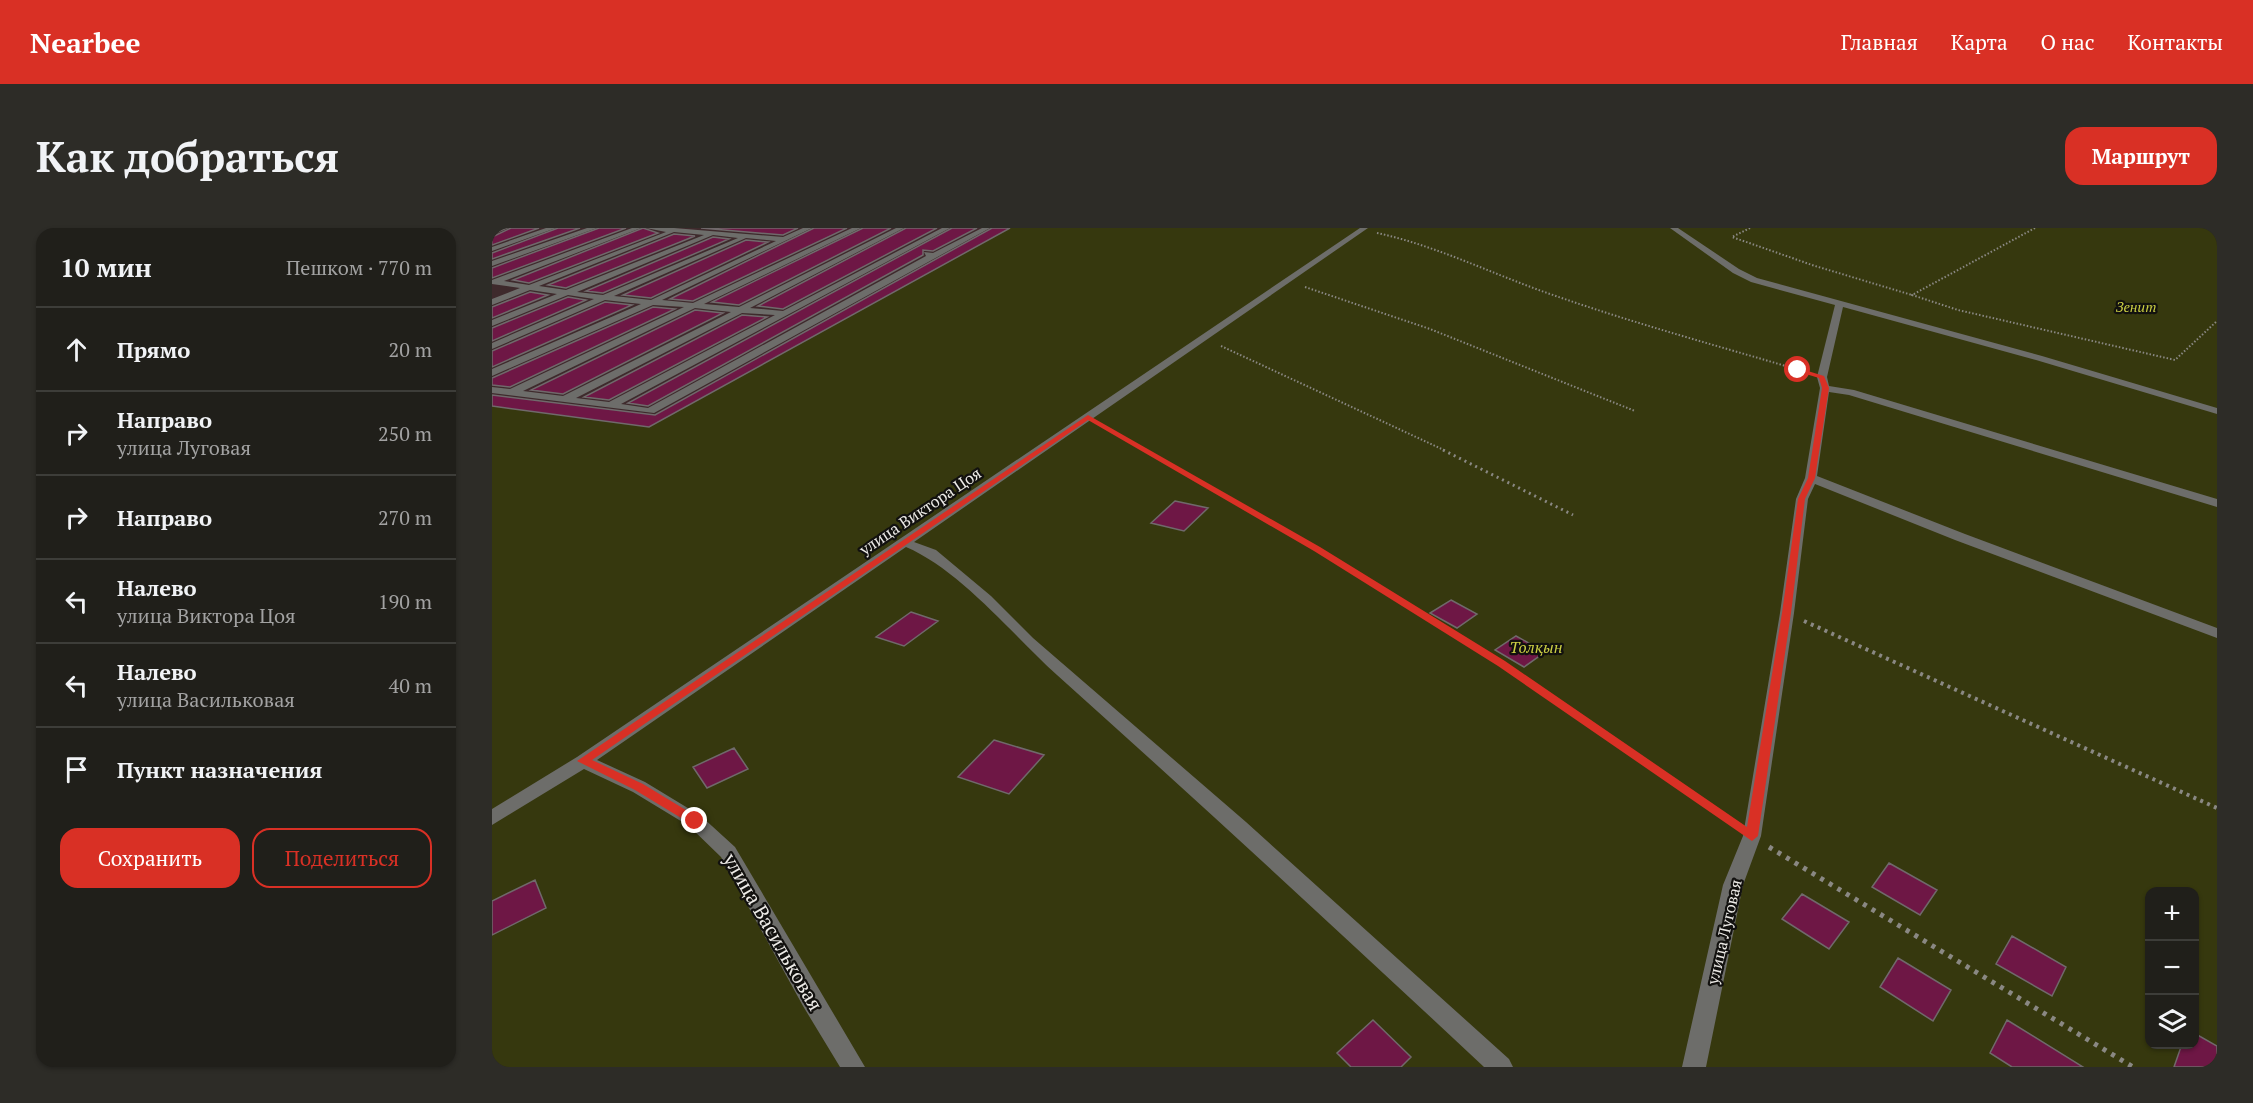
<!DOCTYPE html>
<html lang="ru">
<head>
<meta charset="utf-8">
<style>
  body { margin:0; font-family:"PT Serif",serif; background:#2d2c27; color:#f1f3f6 }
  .controls { position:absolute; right:18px; bottom:18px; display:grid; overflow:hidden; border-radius:12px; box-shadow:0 2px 4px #0004 }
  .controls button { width:54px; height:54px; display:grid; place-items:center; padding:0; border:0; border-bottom:2px solid #3d3d39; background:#201f1a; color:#f1f3f6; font:30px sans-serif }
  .stop { position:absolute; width:18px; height:18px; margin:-14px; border:4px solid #d93025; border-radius:50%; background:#fff }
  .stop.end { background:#d93025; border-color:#fff; box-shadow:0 2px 6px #0008 }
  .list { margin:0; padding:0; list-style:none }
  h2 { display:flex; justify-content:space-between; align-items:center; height:78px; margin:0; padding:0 24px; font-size:26px }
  h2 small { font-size:20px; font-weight:400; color:#a2a2a2 }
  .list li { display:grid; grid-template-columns:39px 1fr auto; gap:18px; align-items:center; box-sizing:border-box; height:84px; padding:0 24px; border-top:2px solid #3d3d39 }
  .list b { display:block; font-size:22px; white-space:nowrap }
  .list p { margin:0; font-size:20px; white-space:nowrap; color:#a2a2a2 }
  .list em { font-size:20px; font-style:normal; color:#a2a2a2 }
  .actions { display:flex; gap:12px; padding:18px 24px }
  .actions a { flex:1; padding:14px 0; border:2px solid #d93025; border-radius:18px; text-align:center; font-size:21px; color:#d93025 }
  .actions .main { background:#d93025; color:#fff }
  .icon { flex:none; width:33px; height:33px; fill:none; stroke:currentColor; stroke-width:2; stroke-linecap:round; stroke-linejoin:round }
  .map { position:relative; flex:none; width:1725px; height:839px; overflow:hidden; border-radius:18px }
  header { display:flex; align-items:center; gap:36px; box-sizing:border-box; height:84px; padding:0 30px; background:#d93025; color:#fff }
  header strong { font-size:28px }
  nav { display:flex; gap:33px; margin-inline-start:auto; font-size:21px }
  .intro { display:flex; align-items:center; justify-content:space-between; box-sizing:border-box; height:144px; padding:0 36px }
  h1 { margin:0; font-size:42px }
  .button { padding:15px 27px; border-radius:18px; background:#d93025; color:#fff; font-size:21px; font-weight:700 }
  main { display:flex; gap:36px; padding:0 36px }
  aside { flex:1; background:#201f1a; border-radius:18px; box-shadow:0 2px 4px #0004 }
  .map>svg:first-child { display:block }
  .industrial { fill:#3e2a2c }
  .green { fill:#36380e; fill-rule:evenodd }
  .building { fill:#6e1745; stroke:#70696b; stroke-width:1.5 }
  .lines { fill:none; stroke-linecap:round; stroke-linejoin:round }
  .path-far3 { stroke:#8a8883; stroke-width:2; stroke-dasharray:1.5 2; stroke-linecap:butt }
  .path-far2 { stroke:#8a8883; stroke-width:3; stroke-dasharray:2 4; stroke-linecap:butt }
  .path-far1 { stroke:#8a8883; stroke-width:4; stroke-dasharray:3 4.5; stroke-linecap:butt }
  .path { stroke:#8a8883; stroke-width:5; stroke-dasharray:4 6; stroke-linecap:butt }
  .minor { fill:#6d6d6a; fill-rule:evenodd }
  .route { fill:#d93025 }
  .labels { text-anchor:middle; stroke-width:4.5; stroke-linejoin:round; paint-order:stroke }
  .far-park-label { font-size:14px; font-style:italic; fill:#ccd044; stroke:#12110f }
  .street-label { font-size:16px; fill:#edebe7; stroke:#12110f }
  .park-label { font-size:16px; font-style:italic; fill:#ccd044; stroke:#12110f }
  .near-street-label { font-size:20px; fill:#edebe7; stroke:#12110f }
</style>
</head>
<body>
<header>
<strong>Nearbee</strong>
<nav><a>Главная</a><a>Карта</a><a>О нас</a><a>Контакты</a></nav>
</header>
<div class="intro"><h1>Как добраться</h1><a class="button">Маршрут</a></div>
<main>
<aside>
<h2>10 мин<small>Пешком · 770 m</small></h2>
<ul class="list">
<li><svg class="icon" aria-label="ahead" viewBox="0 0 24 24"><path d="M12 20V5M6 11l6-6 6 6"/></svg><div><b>Прямо</b></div><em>20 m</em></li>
<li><svg class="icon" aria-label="right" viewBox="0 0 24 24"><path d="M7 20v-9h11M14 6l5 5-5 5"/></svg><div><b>Направо</b><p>улица Луговая</p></div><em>250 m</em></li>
<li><svg class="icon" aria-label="right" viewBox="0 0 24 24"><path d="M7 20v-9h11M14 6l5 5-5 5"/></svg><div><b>Направо</b></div><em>270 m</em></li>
<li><svg class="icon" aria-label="left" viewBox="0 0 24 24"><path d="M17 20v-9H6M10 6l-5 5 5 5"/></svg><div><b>Налево</b><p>улица Виктора Цоя</p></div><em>190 m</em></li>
<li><svg class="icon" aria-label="left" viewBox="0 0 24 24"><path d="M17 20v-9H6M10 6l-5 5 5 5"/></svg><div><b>Налево</b><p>улица Васильковая</p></div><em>40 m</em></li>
<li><svg class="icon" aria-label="arrive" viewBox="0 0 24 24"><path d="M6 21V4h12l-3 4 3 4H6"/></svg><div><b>Пункт назначения</b></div></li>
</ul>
<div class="actions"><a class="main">Сохранить</a><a>Поделиться</a></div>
</aside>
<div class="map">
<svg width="1725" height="839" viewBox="0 0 1725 839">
  <rect width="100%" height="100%" fill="#2a2923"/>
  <!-- industrial -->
  <path class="industrial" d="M0,0H518L157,199L0,178Z"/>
  <!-- green -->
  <path class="green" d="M518,0H1725V839H0V178L157,198ZM1658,664H1702V816H1658Z"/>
  <!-- building -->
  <path class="building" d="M19,0H47L0,17V9Z
    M66,0H88L0,31V25Z
    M107,0H134L0,50V40Z
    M151,0L166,5L37,55L21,52Z
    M209,0H306L291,7Z
    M322,0H355L201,73L178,71Z
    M371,0H399L247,77L220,74Z
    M414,0H445L291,81L266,78Z
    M460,0H485L441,23L431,22V27L156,178L136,175Z
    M500,0H518L157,199L0,178V167L163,187Z
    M182,6L203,8L74,60L56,57Z
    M221,9L237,11L111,65L94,63Z
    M254,12L276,14L159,70L131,67Z
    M38,64L56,67L0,90V79Z
    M76,69L94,72L0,113V100Z
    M113,74L140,77L0,139V123Z
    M161,79L183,81L18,159L0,157V150Z
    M203,82L231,85L71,166L39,162Z
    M250,87L275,89L117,172L92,169Z
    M683,273L716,280L692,303L659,295Z
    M959,372L985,386L965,400L938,385Z
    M419,384L446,393L412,418L384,409Z
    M1024,408L1053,424L1032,439L1003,422Z
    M502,512L552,527L517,566L466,549Z
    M242,520L256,541L215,560L201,539Z
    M1397,635L1445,662L1428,687L1380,659Z
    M43,652L54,680L0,707V673Z
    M1310,666L1357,694L1337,721L1290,691Z
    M1520,708L1574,739L1560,768L1504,736Z
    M1406,730L1459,762L1441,793L1388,759Z
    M881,792L919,829L909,839H859L845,825Z
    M1515,792L1591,839H1520L1498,825Z
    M1702,805L1725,818V839H1682L1690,816H1702Z"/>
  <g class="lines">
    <!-- path-far3 -->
    <path class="path-far3" d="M1258,0L1240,9L1323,38L1420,67
      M1543,0L1420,67L1466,82L1683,132L1725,93
      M885,5C946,18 1002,47 1061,67C1144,96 1230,119 1314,144
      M813,59L938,101L1143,183
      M729,118L954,223
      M610,197L656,223"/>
    <!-- path-far2 -->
    <path class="path-far2" d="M653,222L825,321L923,382
      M951,222L1081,287"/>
    <!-- path-far1 -->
    <path class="path-far1" d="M921,380L1009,435L1223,583
      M1312,393L1725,580"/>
    <!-- path -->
    <path class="path" d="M1221,582L1240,595
      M1277,619L1641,839"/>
    <!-- minor -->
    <path class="minor" d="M7,0H17L0,7V3Z
      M54,0H64L0,23V19Z
      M95,0H105L0,38V33Z
      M140,0H149L12,53L37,57L174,4L154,0H182L291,9L311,0H320L170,72L201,75L360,0H369L212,76L247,79L404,0H412L258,80L291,83L450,0H458L129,176L156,180L434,28L432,24L441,25L490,0H498L162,185L0,165V159L18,161L192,79L161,77L0,148V141L149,76L113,72L0,121V115L102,71L76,67L0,98V92L65,66L38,62L0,77V71L28,60L0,56V52ZM182,4L212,7L74,62L47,58ZM221,7L246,10L111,67L85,64ZM254,10L284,13L159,72L122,68ZM203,80L239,84L71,168L31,163ZM250,85L283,87L117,174L84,170Z
      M868,0H876L422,314L444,322L499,368L541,410L754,594L1017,831L1021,839H992C851,707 709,576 565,447C521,407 468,342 414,319L105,532L153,554L209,588L243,619L373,839H348L311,778L229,629L197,598L141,564L92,541L0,597V581L85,529Z
      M1178,0H1186L1247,41L1265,50L1550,128L1725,180V186L1544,132L1351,79L1335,149L1337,158L1362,162L1725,271V279L1357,167L1337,164L1325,248L1473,306L1725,400V410L1463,312L1323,256L1316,271L1302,385L1269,608L1251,657L1214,839H1190L1231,657L1251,608L1288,385L1304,271L1313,250L1328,160L1325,149L1343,77L1259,54L1241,45Z"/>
  </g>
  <!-- route -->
  <path class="route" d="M1306,140L1332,148L1337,160L1323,250L1313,271L1299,385L1266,608L1260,613L1006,438L822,323L596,192L100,532L151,556L207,590V596H199L143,562L85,533L596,187L828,319L1013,433L1255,599L1290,385L1306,271L1316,250L1330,160L1327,150L1304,143Z"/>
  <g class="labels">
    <!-- far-park labels -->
    <g class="far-park-label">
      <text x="1644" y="84">Зенит</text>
    </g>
    <!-- street labels -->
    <g class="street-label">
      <text transform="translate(428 283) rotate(-34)" y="6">улица Виктора Цоя</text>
      <text transform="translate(1232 704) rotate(-77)" y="6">улица Луговая</text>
    </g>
    <!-- park labels -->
    <g class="park-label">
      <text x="1044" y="425">Толқын</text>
    </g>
    <!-- near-street labels -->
    <g class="near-street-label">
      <text transform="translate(281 704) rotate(60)" y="7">улица Васильковая</text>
    </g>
  </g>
</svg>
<div class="controls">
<button>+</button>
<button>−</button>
<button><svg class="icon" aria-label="layers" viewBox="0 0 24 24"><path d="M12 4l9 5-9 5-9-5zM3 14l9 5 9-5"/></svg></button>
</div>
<div class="stop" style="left:1306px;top:142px"></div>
<div class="stop end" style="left:203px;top:593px"></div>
</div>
</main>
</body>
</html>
